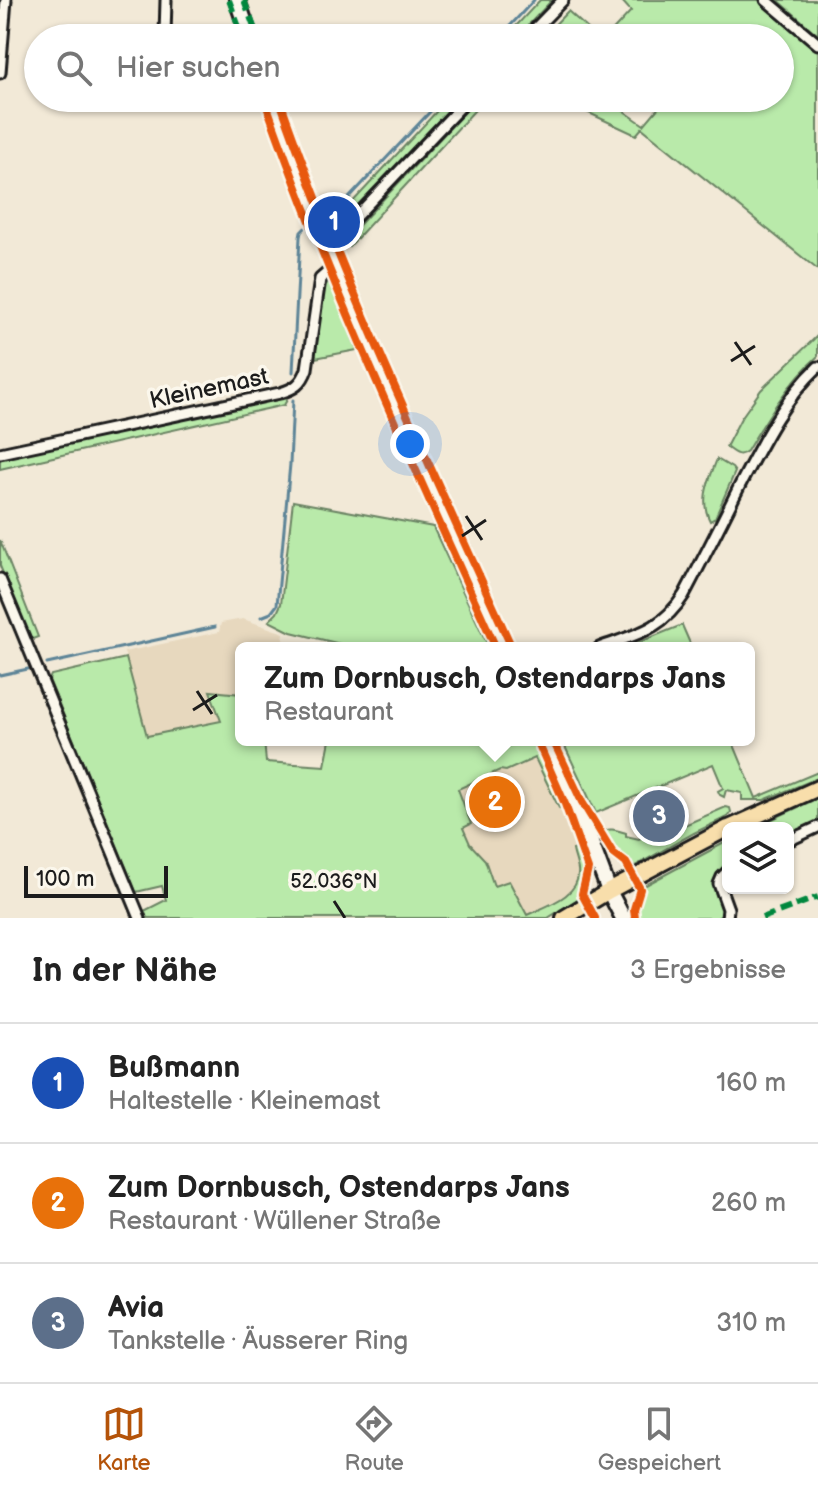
<!DOCTYPE html>
<html lang="de">
<head>
<meta charset="utf-8">
<style>
  body { margin:0; font-family:"Balsamiq Sans",sans-serif; background:#f6f6f6; color:#222 }
  .controls { position:absolute; right:24px; bottom:24px; display:grid; overflow:hidden; border-radius:12px; box-shadow:0 2px 6px #0004 }
  .controls button { width:72px; height:72px; display:grid; place-items:center; padding:0; border:0; border-bottom:2px solid #e0e0e0; background:#fff; color:#222; font:40px sans-serif }
  .scale { position:absolute; left:24px; bottom:20px; width:144px; box-sizing:border-box; padding-left:8px; border:4px solid #1c1c1c; border-top:0; font-size:22px; line-height:28px; white-space:nowrap; color:#1c1c1c; -webkit-text-stroke:6px #fbf7ec; paint-order:stroke }
  .you { position:absolute; left:410px; top:444px; width:28px; height:28px; margin:-20px; border:6px solid #fff; border-radius:50%; background:#1a73e8; box-shadow:0 0 0 12px #1a73e833 }
  .badge { display:grid; place-items:center; width:52px; height:52px; border-radius:50%; background:#b45309; color:#fff; font-size:26px; font-weight:700 }
  .pin { position:absolute; translate:-50% -50%; border:4px solid #fff; box-shadow:0 2px 8px #0006 }
  .popup { position:absolute; left:235px; top:642px; width:520px; height:104px; box-sizing:border-box; display:grid; place-content:center; border-radius:12px; background:#fff; filter:drop-shadow(0 2px 6px #0005); font-size:26px; white-space:nowrap; color:#767676 }
  .popup b { font-size:30px; color:#222 }
  .popup::after { content:''; position:absolute; left:50%; top:100%; margin-left:-16px; border:16px solid transparent; border-top-color:#fff }
  .list { margin:0; padding:0; list-style:none }
  h2 { display:flex; justify-content:space-between; align-items:center; height:104px; margin:0; padding:0 32px; font-size:34px }
  h2 small { font-size:26px; font-weight:400; color:#767676 }
  .list li { display:grid; grid-template-columns:52px 1fr auto; gap:24px; align-items:center; box-sizing:border-box; height:120px; padding:0 32px; border-top:2px solid #e0e0e0 }
  .list b { display:block; font-size:30px; white-space:nowrap }
  .list p { margin:0; font-size:26px; white-space:nowrap; color:#767676 }
  .list em { font-size:26px; font-style:normal; color:#767676 }
  .icon { flex:none; width:44px; height:44px; fill:none; stroke:currentColor; stroke-width:2; stroke-linecap:round; stroke-linejoin:round }
  .map { position:relative; flex:none; width:818px; height:918px; overflow:hidden }
  .search { position:absolute; background:#fff; box-shadow:0 2px 6px #0004; left:24px; right:24px; top:24px; height:88px; display:flex; align-items:center; gap:20px; box-sizing:border-box; padding:0 28px; border-radius:44px; color:#767676; font-size:30px }
  .sheet { height:464px; background:#fff }
  nav { display:flex; justify-content:space-around; align-items:center; box-sizing:border-box; height:112px; border-top:2px solid #e0e0e0; background:#fff; font-size:22px; color:#767676 }
  nav a { display:grid; justify-items:center; gap:4px }
  nav .on { color:#b45309 }
  .map>svg:first-child { display:block }
  .built { fill:#e7d8be }
  .green { fill:#b9eaaa; stroke:#6a8363; stroke-width:2 }
  .lines { fill:none; stroke-linecap:round; stroke-linejoin:round }
  .stream { stroke:#5d8497; stroke-width:3 }
  .street-casing { stroke:#1c1c1c; stroke-width:15 }
  .secondary-casing { stroke:#1c1c1c; stroke-width:20 }
  .primary-casing { stroke:#1c1c1c; stroke-width:20 }
  .street { stroke:#fbf7ec; stroke-width:9 }
  .secondary { stroke:#fbf7ec; stroke-width:14 }
  .primary { stroke:#f8deab; stroke-width:14 }
  .quiet { stroke:#00873e; stroke-width:6; stroke-dasharray:12 6; stroke-linecap:butt }
  .cycleway-casing { stroke:#fbf7ec; stroke-width:13 }
  .cycleway { stroke:#e8590c; stroke-width:8 }
  .ticks { fill:none; stroke:#1c1c1c; stroke-width:3 }
  .labels { text-anchor:middle; stroke-width:7; stroke-linejoin:round; paint-order:stroke }
  .street-label { font-size:24px; fill:#1c1c1c; stroke:#fbf7ec }
  .ticks-label { font-size:20px; text-anchor:middle; fill:#1c1c1c; stroke:#fbf7ec; stroke-width:7; stroke-linejoin:round; paint-order:stroke }
</style>
</head>
<body>
<div class="map">
<svg width="818" height="918" viewBox="0 0 818 918">
  <rect width="100%" height="100%" fill="#f2e9d7"/>
  <filter id="ink" filterUnits="userSpaceOnUse"><feTurbulence type="fractalNoise" baseFrequency=".0125" numOctaves="2"/><feDisplacementMap in="SourceGraphic" scale="16" xChannelSelector="R" yChannelSelector="G"/><feConvolveMatrix kernelMatrix="1 2 1 2 8 2 1 2 1" color-interpolation-filters="sRGB"/></filter>
  <g filter="url(#ink)">
    <!-- built -->
    <path class="built" d="M243,619L284,633L282,648H241V694L222,720L146,736L124,652L219,632L221,623Z
      M536,757L559,807L562,809L565,807L579,848L573,851L578,870L576,884L570,893L527,915L495,886L485,860L470,844L463,828L470,824V817L458,789L500,770H506Z"/>
    <!-- green -->
    <path class="green" d="M540,0H552L516,38H505Z
      M621,0H760L818,51V270L642,128L636,135L557,98H605L644,125L665,100L664,98H780V38H606L631,11Z
      M778,0H818V35Z
      M568,11L598,38H542Z
      M449,98H460L350,213L348,207Z
      M478,98H486L349,247L345,245L346,239Z
      M330,282L357,350L315,358L323,292L326,284Z
      M818,335V356C788,383 768,416 747,451C739,458 734,453 726,447L741,418L761,390Z
      M284,397L287,400L284,405L0,469V457Z
      M717,459L732,468L735,472L715,518L710,521C699,500 709,480 717,459Z
      M293,501L433,527L489,648H357L291,632L269,621L277,613L281,604Z
      M0,540L38,637L30,640L0,566Z
      M682,625L692,648H625Z
      M126,658L147,736L221,721L210,691L241,694V740H264L266,762L325,766L330,740H536L565,807L562,809L559,808L535,758L506,771L500,770L458,789L471,824L463,828L470,844L485,860L494,886L509,881L527,915C546,906 581,896 578,870C577,863 574,856 573,850L579,848L586,872L579,898L548,918H146L144,911L166,900L162,886L136,892L49,680L51,675Z
      M562,740H732L756,798L818,772V778L764,800H742V793L726,790L724,797L720,795L718,791L723,788L713,764L596,813Z
      M818,798V824L788,837V828H753Z
      M726,807L730,808L731,812L727,817L694,833L635,866H631L614,851L603,833C608,826 619,831 626,833V836L639,839L642,837L651,839L654,838L656,840L667,835L666,833Z
      M728,841V868L720,872L715,881L724,912L722,915L717,918H637L635,910L642,887Z"/>
    <g class="lines">
      <!-- stream -->
      <path class="stream" d="M499,38L534,0
        M348,199L443,98
        M328,219L337,214
        M293,372L300,237L301,232L305,228
        M261,617L271,613L277,605L290,464L293,400
        M47,664L215,627
        M0,675L28,669"/>
      <!-- street casing -->
      <g class="street-casing">
        <path id="street" d="M766,0L818,44
          M120,36L165,35L166,0
          M526,38L563,0
          M0,73L6,0
          M327,247L469,98
          M0,453L280,393C294,389 302,384 307,369L320,279L335,266
          M0,579L140,918
          M599,648C636,634 661,631 684,595C703,559 722,522 740,485C762,443 783,400 818,367
          M788,841L818,827
          M727,918L728,909L719,884L722,877L728,871"/>
      </g>
      <!-- secondary casing -->
      <g class="secondary-casing">
        <path id="secondary" d="M237,0L250,38
          M271,98C337,286 422,466 504,648
          M545,740L588,835L609,891L623,918"/>
      </g>
      <!-- primary casing -->
      <g class="primary-casing">
        <path id="primary" d="M729,828L818,788
          M564,918L609,891L728,828"/>
      </g>
      <!-- street -->
      <use href="#street" class="street"/>
      <!-- secondary -->
      <use href="#secondary" class="secondary"/>
      <!-- primary -->
      <use href="#primary" class="primary"/>
      <!-- quiet -->
      <path class="quiet" d="M229,0L243,38
        M244,0L258,38
        M762,918L818,897"/>
      <!-- cycleway casing -->
      <g class="cycleway-casing">
        <path id="cycleway" d="M264,98C330,286 414,466 496,648
          M279,98C345,286 430,466 512,648
          M537,740L565,804L588,869L582,894L595,918
          M553,740L582,802L613,853L626,863L640,889L634,909L635,918"/>
      </g>
      <!-- cycleway -->
      <use href="#cycleway" class="cycleway"/>
    </g>
  </g>
  <!-- ticks -->
  <path class="ticks" d="M735,342L751,365M731,361L755,346M466,516L482,540M462,536L486,520M197,691L212,714M193,710L217,695M334,901L345,918"/>
  <g class="labels">
    <!-- street labels -->
    <g class="street-label">
      <text transform="translate(209 388) rotate(-12)" y="8">Kleinemast</text>
    </g>
  </g>
  <g class="ticks-label">
    <text x="334" y="888">52.036°N</text>
  </g>
</svg>
<div class="controls">
<button><svg class="icon" aria-label="layers" viewBox="0 0 24 24"><path d="M12 4l9 5-9 5-9-5zM3 14l9 5 9-5"/></svg></button>
</div>
<div class="scale">100 m</div>
<div class="you"></div>
<div class="pin badge" style="left:334px;top:222px;background:#1a4fb4">1</div>
<div class="pin badge" style="left:495px;top:802px;background:#e8710a">2</div>
<div class="popup"><b>Zum Dornbusch, Ostendarps Jans</b>Restaurant</div>
<div class="pin badge" style="left:659px;top:816px;background:#5c6f8a">3</div>
<div class="search"><svg class="icon" aria-label="search" viewBox="0 0 24 24"><circle cx="10" cy="10" r="6"/><path d="M15 15l6 6"/></svg>Hier suchen</div>
</div>
<section class="sheet">
<h2>In der Nähe<small>3 Ergebnisse</small></h2>
<ul class="list">
<li><span class="badge" style="background:#1a4fb4">1</span><div><b>Bußmann</b><p>Haltestelle · Kleinemast</p></div><em>160 m</em></li>
<li><span class="badge" style="background:#e8710a">2</span><div><b>Zum Dornbusch, Ostendarps Jans</b><p>Restaurant · Wüllener Straße</p></div><em>260 m</em></li>
<li><span class="badge" style="background:#5c6f8a">3</span><div><b>Avia</b><p>Tankstelle · Äusserer Ring</p></div><em>310 m</em></li>
</ul>
</section>
<nav>
<a class="on"><svg class="icon" aria-label="map" viewBox="0 0 24 24"><path d="M3 6l6-2 6 2 6-2v14l-6 2-6-2-6 2zM9 4v14M15 6v14"/></svg>Karte</a>
<a><svg class="icon" aria-label="directions" viewBox="0 0 24 24"><path d="M12 3l9 9-9 9-9-9zM9 14v-3h6M13 9l2 2-2 2"/></svg>Route</a>
<a><svg class="icon" aria-label="saved" viewBox="0 0 24 24"><path d="M7 4h10v16l-5-4-5 4z"/></svg>Gespeichert</a>
</nav>
</body>
</html>
